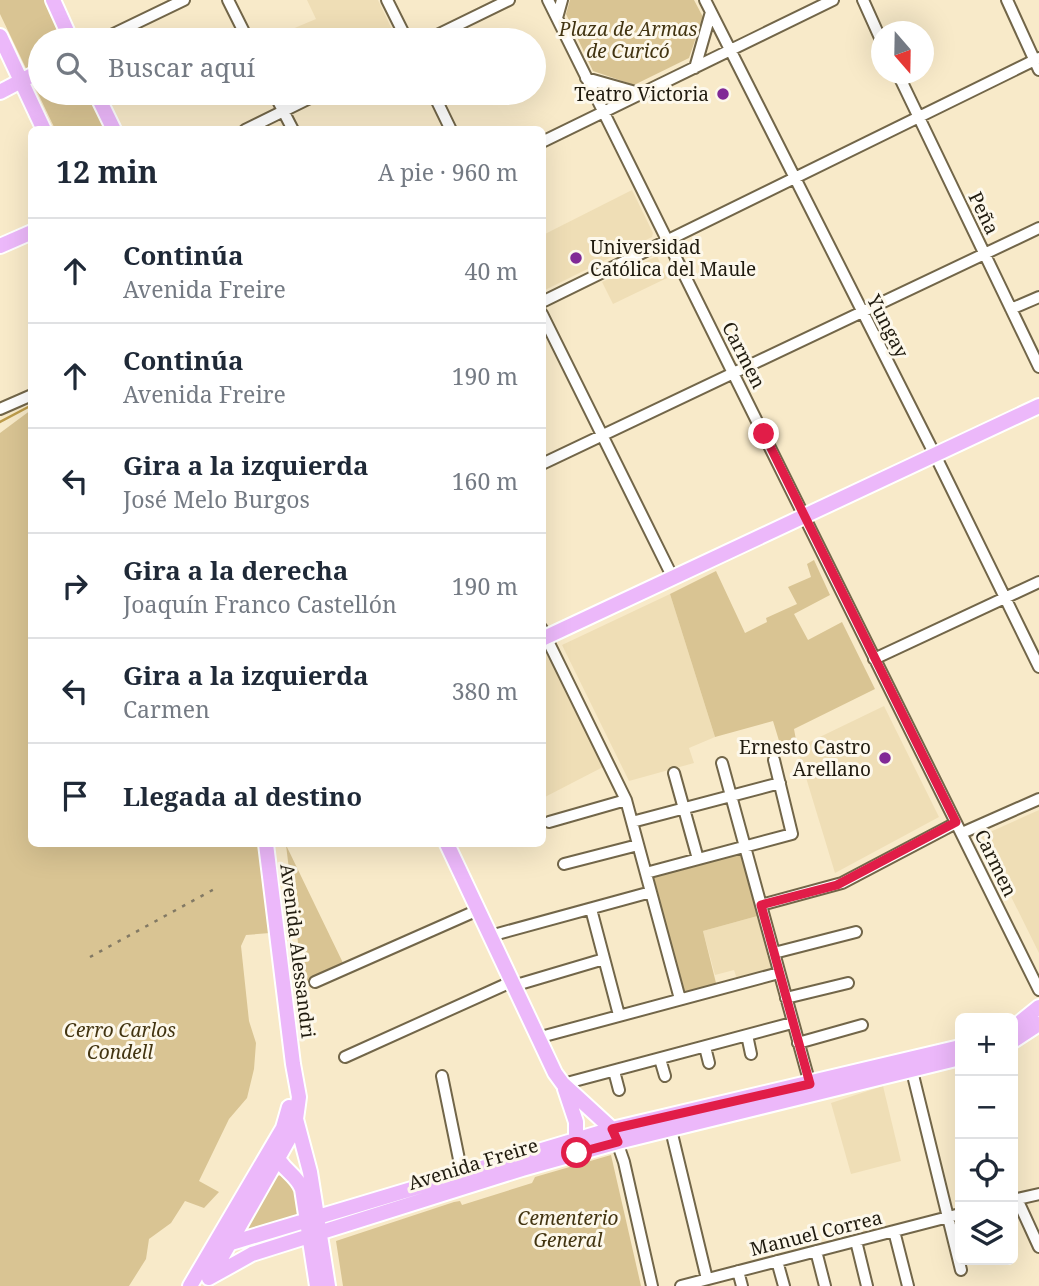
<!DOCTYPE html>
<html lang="es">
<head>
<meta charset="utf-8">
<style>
  body { margin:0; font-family:"Noto Serif",serif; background:#f6f6f7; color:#1f2937 }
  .controls { position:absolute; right:21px; bottom:21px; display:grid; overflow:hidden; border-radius:10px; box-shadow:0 7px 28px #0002 }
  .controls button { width:63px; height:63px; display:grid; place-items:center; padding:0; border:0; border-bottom:2px solid #e0e1e3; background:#fff; color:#1f2937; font:35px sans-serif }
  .compass { position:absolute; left:871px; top:21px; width:63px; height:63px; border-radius:50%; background:#fff; box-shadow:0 7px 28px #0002; rotate:160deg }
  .stop { position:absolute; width:21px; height:21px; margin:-16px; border:5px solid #e11d48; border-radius:50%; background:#fff }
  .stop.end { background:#e11d48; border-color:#fff; box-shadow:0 2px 7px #0008 }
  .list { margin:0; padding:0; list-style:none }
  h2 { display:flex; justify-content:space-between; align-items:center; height:91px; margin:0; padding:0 28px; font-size:30px }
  h2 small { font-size:23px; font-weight:400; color:#747a83 }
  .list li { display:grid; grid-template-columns:46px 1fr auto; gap:21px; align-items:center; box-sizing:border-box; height:105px; padding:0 28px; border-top:2px solid #e0e1e3 }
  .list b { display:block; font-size:26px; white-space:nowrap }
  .list p { margin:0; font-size:23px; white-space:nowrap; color:#747a83 }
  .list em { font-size:23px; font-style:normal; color:#747a83 }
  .icon { flex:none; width:38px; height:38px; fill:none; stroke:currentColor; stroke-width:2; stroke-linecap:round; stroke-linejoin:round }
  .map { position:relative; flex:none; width:1039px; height:1286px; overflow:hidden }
  .search { position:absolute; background:#fff; box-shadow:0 7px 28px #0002; left:28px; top:28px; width:518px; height:77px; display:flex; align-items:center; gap:18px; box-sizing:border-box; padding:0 24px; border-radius:38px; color:#747a83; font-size:26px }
  .panel { position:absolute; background:#fff; box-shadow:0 7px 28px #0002; left:28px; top:126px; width:518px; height:721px; border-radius:10px }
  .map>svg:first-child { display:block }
  .built { fill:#efdeb6 }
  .green { fill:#d9c493 }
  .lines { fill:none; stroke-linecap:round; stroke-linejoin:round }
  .stream { stroke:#bd9c4b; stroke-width:2.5 }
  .minor-casing { stroke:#726649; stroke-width:14 }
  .major-casing { stroke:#fff; stroke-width:18 }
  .minor { stroke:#fff; stroke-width:10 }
  .major { stroke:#ecb8fa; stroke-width:14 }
  .rail { stroke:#827964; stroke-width:2.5; stroke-dasharray:3.5 7; stroke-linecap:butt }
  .route { stroke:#e11d48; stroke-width:9 }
  .poi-dot { fill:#812996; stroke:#fdf8eb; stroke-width:2.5 }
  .labels { text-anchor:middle; stroke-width:6; stroke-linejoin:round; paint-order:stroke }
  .park-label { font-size:19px; font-style:italic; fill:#423411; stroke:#fdf8eb }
  .poi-label { font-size:19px; fill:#201b0f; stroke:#fdf8eb; text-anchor:end }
  .street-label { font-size:19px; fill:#201b0f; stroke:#fdf8eb }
</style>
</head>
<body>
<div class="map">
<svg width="1039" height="1286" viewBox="0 0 1039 1286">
  <rect width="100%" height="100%" fill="#f8eac9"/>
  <!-- built -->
  <path class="built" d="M307,0H378L397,40H266L316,19Z
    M632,190L653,233L652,237L543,291V235Z
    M657,256L667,278L613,304L602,282Z
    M670,594L715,737L689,748L694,763L629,781L562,645Z
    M546,653L603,767L543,798L542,655Z
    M884,706L939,817L835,873L797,748Z
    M1039,810V953L981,836Z
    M761,915L776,972L738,982L734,970L715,975L703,931Z
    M883,1086L901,1161L851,1174L831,1103Z"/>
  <!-- green -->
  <path class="green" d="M0,0H48L65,40H40V93H89L107,129H55L0,14Z
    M570,0H694L703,17L689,58L634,85L593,71L566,14Z
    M31,410L32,844H260L270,933L246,935L241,946L249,1021L256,1043L254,1069L247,1098L229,1119L199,1181L219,1192L204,1208L185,1201L171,1223L149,1239L146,1259L129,1286H0V433Z
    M814,560L830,595L794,614L808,640L842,622L875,689L794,729L796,740L780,744L773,721L715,737L670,594L716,571L745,633L767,622L766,618L797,604L788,587L811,577L807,564Z
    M286,845L344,965L303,983Z
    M743,850L761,915L703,931L717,987L685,995L653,875Z
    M611,1155L641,1286H343L336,1241L454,1202L460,1201L462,1205L532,1183L535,1177Z
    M289,1175L302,1210L300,1216L242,1233L272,1176Z"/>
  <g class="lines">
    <!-- stream -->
    <path class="stream" d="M0,422L32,405"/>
    <!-- minor casing -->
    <g class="minor-casing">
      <path id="minor" d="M228,0L248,40
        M387,0L407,40
        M548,0L1039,990
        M705,0L935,455L1039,667
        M863,0L881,40
        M1007,0L1039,70
        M557,18L562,0
        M101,40L184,0
        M427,40L509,0
        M695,68L711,12
        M898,74L1039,367
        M586,78L639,93
        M274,93L293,130
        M433,93L451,130
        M245,130L320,93
        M542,142L833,0
        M542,302L1039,58
        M1011,309L1039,297
        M542,314L673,578
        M0,409L32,395
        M542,464L1039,228
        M542,629L626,800L680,999
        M874,659L1039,582
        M722,763L810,1084
        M674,773L698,859
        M549,822L626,800
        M632,822L780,783
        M962,833L1039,799
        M564,864L638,845
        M646,873L792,834L774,760
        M761,905L842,883L956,823
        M591,909L619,1015
        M490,936L651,892
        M774,953L856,932
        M315,982L478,910
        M513,986L604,959
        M786,998L848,983
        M747,1035L751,1054
        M537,1038L779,973
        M798,1043L862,1025
        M705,1047L709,1063
        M345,1057L511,982
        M660,1059L665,1076
        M910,1063L961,1270
        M614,1071L619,1090
        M442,1076L462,1174
        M563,1084L792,1023
        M671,1130L707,1279
        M615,1136L624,1162L652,1286
        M1017,1199L1039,1247
        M1013,1200L1039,1194
        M894,1231L908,1286
        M856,1241L867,1286
        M816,1251L825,1286
        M777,1261L784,1286
        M738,1271L742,1286
        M681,1286L960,1214"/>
    </g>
    <!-- major casing -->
    <g class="major-casing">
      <path id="major" d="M53,0L71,40
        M0,36L44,130
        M0,92L40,71
        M96,93L114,130
        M0,246L32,232
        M542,639L1039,406
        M447,844L555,1073L563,1084L612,1129
        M1013,1028L1039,1007
        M1013,1041L1039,1024
        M565,1089L576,1122V1140
        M296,1119L310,1172L328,1286
        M276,1153C280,1169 296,1173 302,1189L317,1286
        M210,1252L231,1243L612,1129L960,1047
        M211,1276L291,1135L296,1119L299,1097L293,1064L266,844
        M209,1278L252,1254L522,1169L618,1142L960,1058
        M190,1286L283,1128L289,1107"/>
    </g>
    <!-- minor -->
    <use href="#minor" class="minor"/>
    <!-- major -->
    <use href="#major" class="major"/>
    <!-- rail -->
    <path class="rail" d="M90,957L218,887"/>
  </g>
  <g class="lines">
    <!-- route -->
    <path class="route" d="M577,1153L618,1142L612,1129L810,1084L761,905L837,885L956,822L764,434"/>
  </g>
  <!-- markers -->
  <g class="poi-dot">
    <circle cx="723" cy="94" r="7"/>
    <circle cx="576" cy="258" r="7"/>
    <circle cx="885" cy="758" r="7"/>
  </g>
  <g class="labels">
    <!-- park labels -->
    <g class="park-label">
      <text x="628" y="36">Plaza de Armas<tspan x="628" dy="22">de Curicó</tspan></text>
      <text x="120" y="1037">Cerro Carlos<tspan x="120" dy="22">Condell</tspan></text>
      <text x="568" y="1225">Cementerio<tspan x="568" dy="22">General</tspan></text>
    </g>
    <!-- poi labels -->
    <g class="poi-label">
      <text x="709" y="101">Teatro Victoria</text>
      <text x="590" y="254" text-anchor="start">Universidad<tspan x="590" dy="22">Católica del Maule</tspan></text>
      <text x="871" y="754">Ernesto Castro<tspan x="871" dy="22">Arellano</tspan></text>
    </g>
    <!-- street labels -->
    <g class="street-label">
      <text transform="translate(984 213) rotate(64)" y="7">Peña</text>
      <text transform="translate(888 326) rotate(63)" y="7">Yungay</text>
      <text transform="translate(744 355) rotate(63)" y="7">Carmen</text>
      <text transform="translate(996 863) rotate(64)" y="7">Carmen</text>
      <text transform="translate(298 951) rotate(83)" y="7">Avenida Alessandri</text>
      <text transform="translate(473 1164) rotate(-17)" y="7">Avenida Freire</text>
      <text transform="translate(816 1233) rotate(-14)" y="7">Manuel Correa</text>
    </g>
  </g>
</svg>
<div class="controls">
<button>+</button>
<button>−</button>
<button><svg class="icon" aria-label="locate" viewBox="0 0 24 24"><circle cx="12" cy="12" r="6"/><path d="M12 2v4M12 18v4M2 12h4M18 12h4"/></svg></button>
<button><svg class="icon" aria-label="layers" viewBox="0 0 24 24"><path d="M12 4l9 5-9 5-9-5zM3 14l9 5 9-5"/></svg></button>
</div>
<svg class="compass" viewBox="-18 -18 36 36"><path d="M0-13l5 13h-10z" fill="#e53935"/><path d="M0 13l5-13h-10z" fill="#747a83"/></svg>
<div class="stop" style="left:577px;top:1153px"></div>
<div class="stop end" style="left:764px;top:434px"></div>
<div class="search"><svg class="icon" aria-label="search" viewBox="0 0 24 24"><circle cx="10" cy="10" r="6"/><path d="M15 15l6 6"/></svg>Buscar aquí</div>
<section class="panel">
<h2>12 min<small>A pie · 960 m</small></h2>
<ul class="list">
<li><svg class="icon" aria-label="ahead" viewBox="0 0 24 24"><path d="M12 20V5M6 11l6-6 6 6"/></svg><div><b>Continúa</b><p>Avenida Freire</p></div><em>40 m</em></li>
<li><svg class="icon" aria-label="ahead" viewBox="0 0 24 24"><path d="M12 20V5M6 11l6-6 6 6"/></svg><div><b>Continúa</b><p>Avenida Freire</p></div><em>190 m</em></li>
<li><svg class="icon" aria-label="left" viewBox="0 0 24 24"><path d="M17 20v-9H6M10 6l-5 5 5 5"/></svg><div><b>Gira a la izquierda</b><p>José Melo Burgos</p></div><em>160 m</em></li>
<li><svg class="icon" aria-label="right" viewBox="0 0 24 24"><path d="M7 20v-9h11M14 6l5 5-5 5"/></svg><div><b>Gira a la derecha</b><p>Joaquín Franco Castellón</p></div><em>190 m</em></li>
<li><svg class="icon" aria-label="left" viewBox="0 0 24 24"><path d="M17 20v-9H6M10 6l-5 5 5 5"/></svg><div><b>Gira a la izquierda</b><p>Carmen</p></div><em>380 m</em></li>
<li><svg class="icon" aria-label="arrive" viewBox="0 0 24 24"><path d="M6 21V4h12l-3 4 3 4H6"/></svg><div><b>Llegada al destino</b></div></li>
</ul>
</section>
</div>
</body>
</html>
